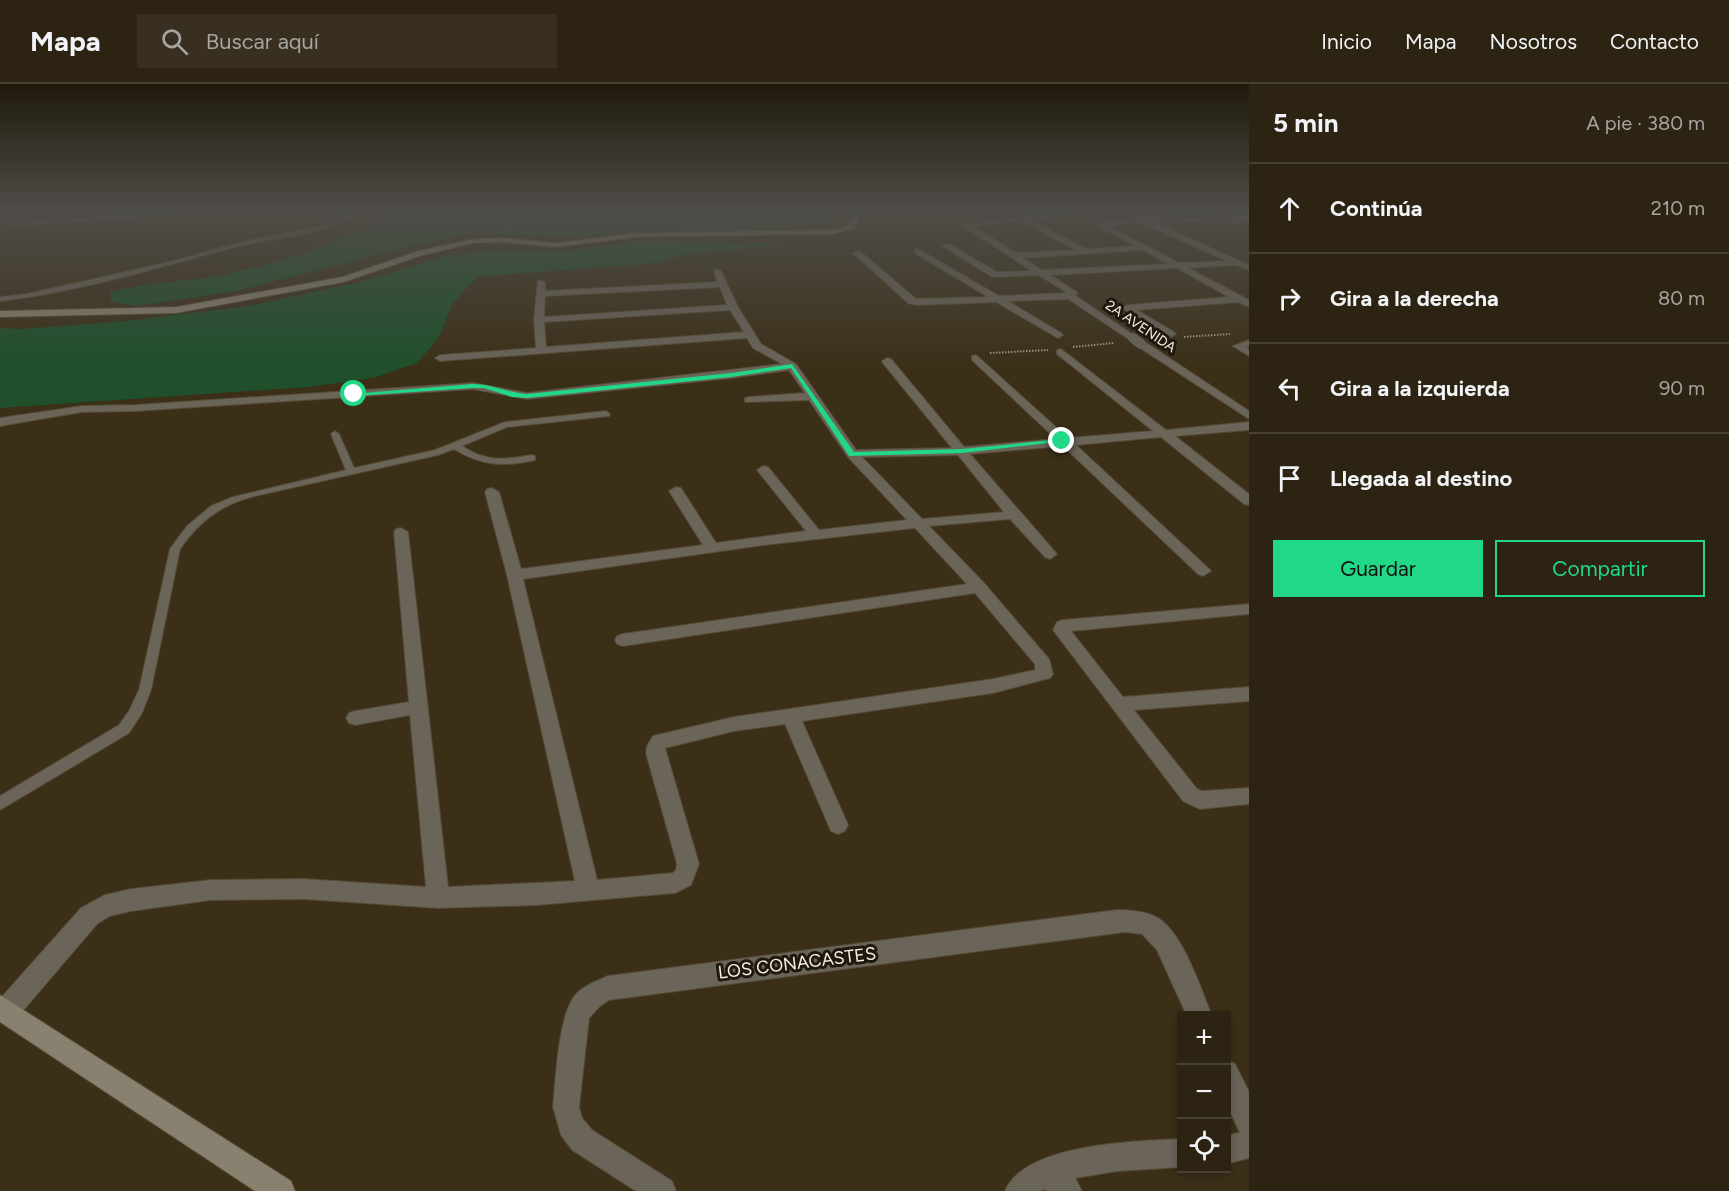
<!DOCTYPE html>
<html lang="es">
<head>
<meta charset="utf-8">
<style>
  body { margin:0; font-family:Figtree,sans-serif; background:#382f20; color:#f1f3f6 }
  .controls { position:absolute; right:18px; bottom:18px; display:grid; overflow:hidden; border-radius:0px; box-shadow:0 3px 9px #0003 }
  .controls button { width:54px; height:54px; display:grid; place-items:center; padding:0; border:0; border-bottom:2px solid #484032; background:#2c2312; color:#f1f3f6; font:30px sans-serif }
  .stop { position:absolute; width:18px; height:18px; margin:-14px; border:4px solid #21d887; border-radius:50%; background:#fff }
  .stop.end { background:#21d887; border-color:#fff; box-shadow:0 2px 6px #0008 }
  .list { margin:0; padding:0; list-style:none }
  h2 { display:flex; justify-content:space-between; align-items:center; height:78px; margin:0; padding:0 24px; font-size:26px }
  h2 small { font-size:20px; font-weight:400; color:#a6a49f }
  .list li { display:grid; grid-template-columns:39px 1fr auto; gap:18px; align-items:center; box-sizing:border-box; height:90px; padding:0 24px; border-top:2px solid #484032 }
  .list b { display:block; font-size:22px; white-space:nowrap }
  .list em { font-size:20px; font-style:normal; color:#a6a49f }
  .actions { display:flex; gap:12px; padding:18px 24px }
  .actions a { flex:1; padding:14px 0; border:2px solid #21d887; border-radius:0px; text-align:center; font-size:21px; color:#21d887 }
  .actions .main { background:#21d887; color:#111 }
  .icon { flex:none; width:33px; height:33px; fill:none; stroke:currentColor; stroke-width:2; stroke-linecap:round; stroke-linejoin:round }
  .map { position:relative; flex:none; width:1249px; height:1107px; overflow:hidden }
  header { display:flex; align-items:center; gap:36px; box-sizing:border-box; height:84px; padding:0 30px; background:#2c2312; border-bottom:2px solid #484032 }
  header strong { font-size:28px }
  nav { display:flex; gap:33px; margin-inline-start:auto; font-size:21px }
  .search { width:420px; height:54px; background:#382f20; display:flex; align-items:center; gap:15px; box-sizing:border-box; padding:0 21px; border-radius:0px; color:#a6a49f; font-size:22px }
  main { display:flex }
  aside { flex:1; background:#2c2312 }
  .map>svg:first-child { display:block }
  .green { fill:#1f4f2b }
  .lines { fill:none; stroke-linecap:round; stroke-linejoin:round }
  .service-casing { stroke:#554a34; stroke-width:2 }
  .minor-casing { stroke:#554a34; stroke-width:2 }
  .secondary-casing { stroke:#554a34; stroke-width:2 }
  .path { stroke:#a19785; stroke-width:2; stroke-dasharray:1.5 1.5; stroke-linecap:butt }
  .service { fill:#6a6459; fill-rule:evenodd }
  .minor { fill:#6a6459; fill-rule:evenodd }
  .secondary { fill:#898170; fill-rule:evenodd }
  .minor-bridge-casing { stroke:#554a34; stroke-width:10; stroke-linecap:butt }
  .minor-bridge { stroke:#6a6459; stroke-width:10 }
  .route { fill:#21d887 }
  .labels { text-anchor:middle; stroke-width:6; stroke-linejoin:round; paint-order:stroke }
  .far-street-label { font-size:14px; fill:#f5eddf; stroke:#1e180e }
  .near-street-label { font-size:18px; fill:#f5eddf; stroke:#1e180e }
</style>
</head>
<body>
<header>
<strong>Mapa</strong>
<div class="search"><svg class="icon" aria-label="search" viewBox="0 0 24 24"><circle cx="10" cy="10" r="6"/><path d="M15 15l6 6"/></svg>Buscar aquí</div>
<nav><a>Inicio</a><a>Mapa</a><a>Nosotros</a><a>Contacto</a></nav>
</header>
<main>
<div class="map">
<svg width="1249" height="1107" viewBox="0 0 1249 1107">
  <rect width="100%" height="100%" fill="#3b2f18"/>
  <!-- green -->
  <path class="green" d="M394,128H840L819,139L755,146L641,147L580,153L472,149L392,167L237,207L136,222L111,218L110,208C143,200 176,198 210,193C275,182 336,160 394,131Z
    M637,157L783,160L683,171L657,179L477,193L453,219L438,255L417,279L373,294L309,303L0,324V244L21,245L127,237L249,222L360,198L445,172L499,166L562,168Z"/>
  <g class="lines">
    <!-- service casing -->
    <g class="service-casing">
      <path id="service" d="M179,128H213L11,142L8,140Z
        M237,128H270L268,130Z
        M347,128L354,130C322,153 277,152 240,162C161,182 81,208 0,217V213L27,210L173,177L241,158L327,141L348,130Z
        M606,327L610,330L609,332L507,343L462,362C487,378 503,376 532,371L535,372V376C505,383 481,382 454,365L438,371L251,413C219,422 199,438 180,465L151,606L142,629L129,649L0,726V712L119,641L129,627L139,606L170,465L187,442L211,422L233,413L346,386L331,350L335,347L339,350L354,384L435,366L505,338Z"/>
    </g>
    <!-- minor casing -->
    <g class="minor-casing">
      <path id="minor" d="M1061,128H1087L1030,136L1086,165L1136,162L1099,143L1102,139L1141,133L1249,134V138L1151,137L1249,181V186L1236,181L1188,184L1249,216V223L1238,218L1137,226L1174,248L1176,250L1171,253L1122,224L1127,221L1229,213L1177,184L1050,191L1077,208L1076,212L1138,254L1130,256L1068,215L1008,217L1061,249L1063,251L1058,254L996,218L916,221L908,219L853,169L860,167L916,215L988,213L915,169V165H918L999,212L1067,209L1039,191L992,193L942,162L949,160L997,188L1032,187L962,141ZM1021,137L1076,166L1016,169L973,142ZM1141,137V139L1227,177L1179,179L1109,142ZM1143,166L1168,180L1042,186L1023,174Z
        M714,185L721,187L738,223L761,260L796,280L856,366L952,364L883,279L882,277L887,274L891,275L964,363L1056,355L972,276V272L976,271L1068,354L1153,347L1057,270V266L1061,265L1166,346L1249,338V346L1175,352L1249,410V421L1244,420L1161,353L1076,361L1208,484L1211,487L1203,492L1198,490L1063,362L970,370L1057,470L1050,475L1045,473L1010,435L929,442L984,499L1049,575L1053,590L1050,594L993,609L802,637L848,741L845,747L838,750L831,747L785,640L734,647L665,664L699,780L691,801L675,809L537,821L438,824L304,815L211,816L131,827L110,832L97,840L15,936L6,939L0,937V915L81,824L105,811L131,805L211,796L304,795L426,803L410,631L355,641L349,639L346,634L349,629L355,627L409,618L394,448L396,445L401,444L408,448L448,803L575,797L507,491L485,408L487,405L492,404L499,408L521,485L703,461L669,407L676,403L681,404L716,459L806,447L757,386L763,382L768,383L819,446L907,436L848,373L809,316L745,318V314L749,313L805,309L789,286L731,294L527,315L473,305L135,327L82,328L0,342V334L82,322L135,321L473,299L527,309L782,280L753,264L747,254L440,277L435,274L440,271L536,264L534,236L538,196L545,198V207L717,198ZM720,203L727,221L544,233L545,212ZM730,226L744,248L546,263L544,238ZM958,371L1004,428L922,435L862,373ZM915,444L967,500L623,550L617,552L615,556L617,560L623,562L975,509L1035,580V586L993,595L734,633L653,652L647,662L646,669L677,780L676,786L673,789L597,796L523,495L764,461Z
        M1249,256V262L1246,263L1249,265V272L1233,262Z
        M1137,258H1145L1249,327V335L1137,262Z
        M1249,520V530L1071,547L1123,613L1249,603V617L1134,626L1197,705L1202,707L1249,704V720L1200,725L1183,717L1053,546L1057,538L1063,536Z
        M1117,826C1131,826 1146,827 1158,834C1183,849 1201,905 1212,932H1187L1157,866L1142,850L1125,848L609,916L599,923L589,934L579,1023L582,1034L592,1046L672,1097L676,1107H636L572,1066L561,1051L553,1023C556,994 558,931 576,910C585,901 596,897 608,892Z
        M1226,976L1235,980L1249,1008V1074L1226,1080V1052L1242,1048L1239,1047L1226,1019Z
        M1182,1055V1083L1118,1087L1075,1094L1082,1107H1047L1044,1105L1042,1107H1005C1025,1059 1137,1057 1182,1055Z"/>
    </g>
    <!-- secondary casing -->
    <g class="secondary-casing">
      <path id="secondary" d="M856,128H865L860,132L854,145L832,150L636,153L556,163L502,158L474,159L423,171L344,198L176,229L0,233V227L176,223L342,193L418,167L474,155L502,154L556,159L636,149L832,146L848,142Z
        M1160,128L1249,130V134L1163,130Z
        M0,911L291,1097L295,1107H255L0,938Z"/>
    </g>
    <!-- path -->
    <path class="path" d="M1184,253L1230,250
      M1073,263L1114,259
      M990,269L1048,266"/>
    <!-- service -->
    <use href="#service" class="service"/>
    <!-- minor -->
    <use href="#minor" class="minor"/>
    <!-- secondary -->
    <use href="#secondary" class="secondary"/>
    <!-- minor-bridge casing -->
    <g class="minor-bridge-casing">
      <path id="minor-bridge" d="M1133,254L1141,260"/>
    </g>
    <!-- minor-bridge -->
    <use href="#minor-bridge" class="minor-bridge"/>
  </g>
  <!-- sky -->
  <linearGradient id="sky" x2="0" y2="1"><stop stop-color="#201a0d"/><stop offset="0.45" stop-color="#4f4d48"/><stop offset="1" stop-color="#4f4d48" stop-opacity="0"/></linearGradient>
  <rect width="1249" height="283" fill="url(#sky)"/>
  <!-- route -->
  <path class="route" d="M792,280L854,368L962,365L1062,355L1066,357L962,369L849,372L791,284L731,293L527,314L512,313L484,304H473L354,312L351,310L473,300C492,300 508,309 527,310L731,289Z"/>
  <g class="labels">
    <!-- far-street labels -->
    <g class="far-street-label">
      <text transform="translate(1141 242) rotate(34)" y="5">2A AVENIDA</text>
    </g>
    <!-- near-street labels -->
    <g class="near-street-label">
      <text transform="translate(797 879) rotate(-7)" y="6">LOS CONACASTES</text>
    </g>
  </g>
</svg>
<div class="controls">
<button>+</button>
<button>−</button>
<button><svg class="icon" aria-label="locate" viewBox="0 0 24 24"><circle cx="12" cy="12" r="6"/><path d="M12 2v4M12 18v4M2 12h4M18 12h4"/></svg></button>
</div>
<div class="stop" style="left:354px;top:310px"></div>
<div class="stop end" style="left:1062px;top:357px"></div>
</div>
<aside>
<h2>5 min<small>A pie · 380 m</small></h2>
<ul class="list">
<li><svg class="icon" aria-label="ahead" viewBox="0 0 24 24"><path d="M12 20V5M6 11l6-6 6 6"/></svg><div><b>Continúa</b></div><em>210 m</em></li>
<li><svg class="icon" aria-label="right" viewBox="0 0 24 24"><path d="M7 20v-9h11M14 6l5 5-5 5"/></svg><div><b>Gira a la derecha</b></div><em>80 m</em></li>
<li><svg class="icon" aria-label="left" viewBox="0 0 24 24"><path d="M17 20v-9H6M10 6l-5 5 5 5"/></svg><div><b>Gira a la izquierda</b></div><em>90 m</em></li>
<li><svg class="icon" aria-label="arrive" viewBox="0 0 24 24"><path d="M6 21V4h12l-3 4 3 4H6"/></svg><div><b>Llegada al destino</b></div></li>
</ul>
<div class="actions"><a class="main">Guardar</a><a>Compartir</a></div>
</aside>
</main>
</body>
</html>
